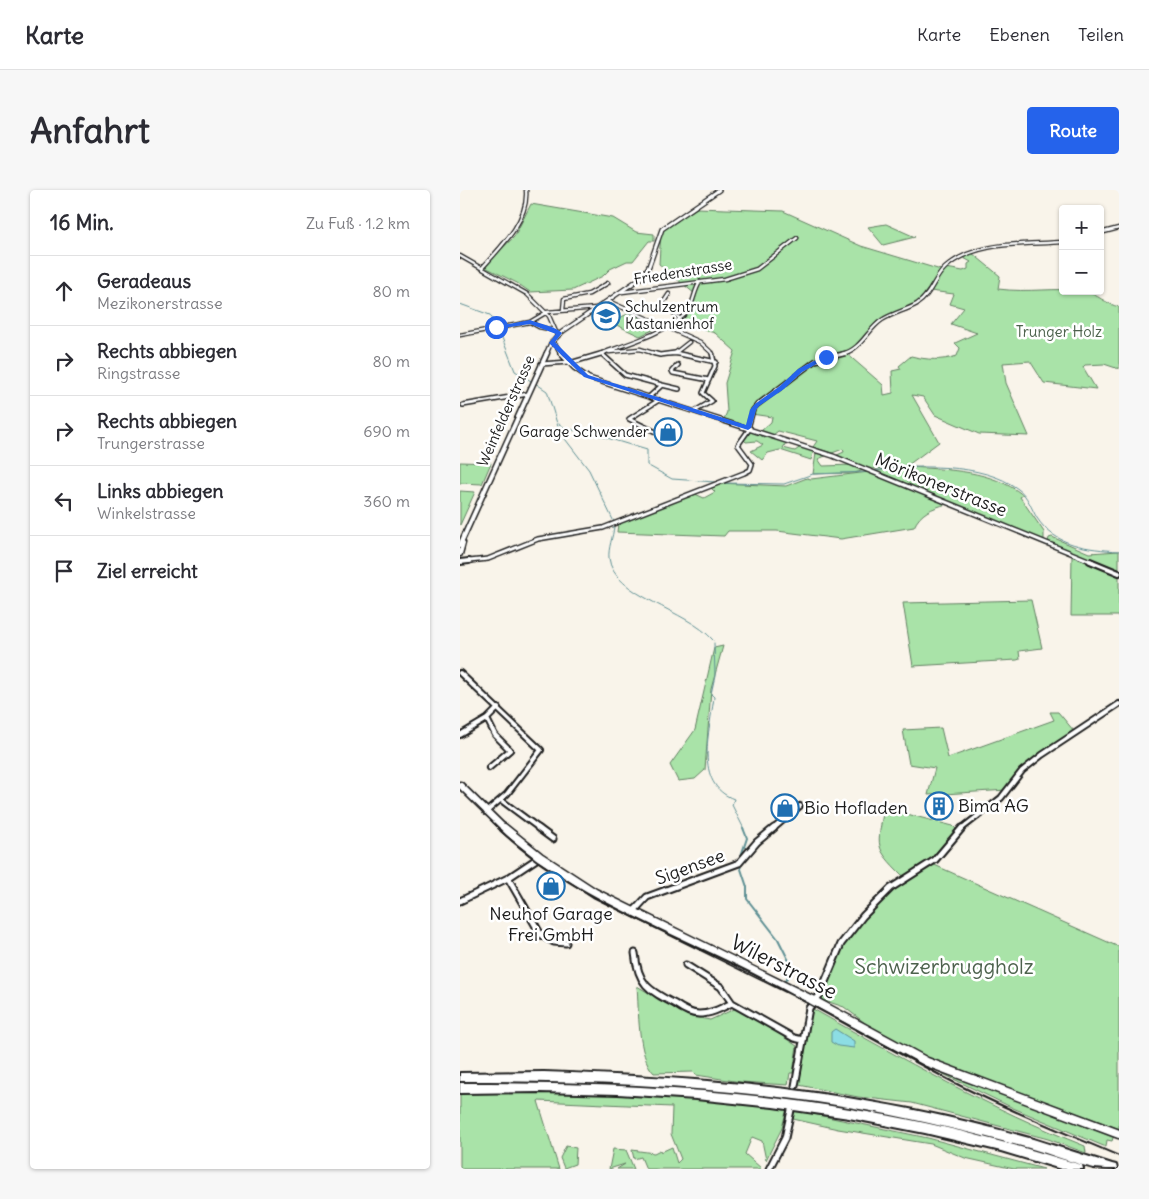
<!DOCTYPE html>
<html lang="de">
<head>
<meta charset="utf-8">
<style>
  body { margin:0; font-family:Delius,sans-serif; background:#f7f7f7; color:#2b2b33 }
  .controls { position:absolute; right:15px; top:15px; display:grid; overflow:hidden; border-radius:5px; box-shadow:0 1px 4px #0004 }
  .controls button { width:45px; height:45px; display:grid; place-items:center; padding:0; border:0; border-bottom:1px solid #e1e1e2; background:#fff; color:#2b2b33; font:25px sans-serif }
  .stop { position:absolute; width:15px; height:15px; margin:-11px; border:4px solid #2563eb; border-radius:50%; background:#fff }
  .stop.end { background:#2563eb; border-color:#fff; box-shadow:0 1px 5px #0008 }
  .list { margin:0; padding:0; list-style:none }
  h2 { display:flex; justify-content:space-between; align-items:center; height:65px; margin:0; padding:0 20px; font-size:21px }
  h2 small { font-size:16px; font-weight:400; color:#7c7c81 }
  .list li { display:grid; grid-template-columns:32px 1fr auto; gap:15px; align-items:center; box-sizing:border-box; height:70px; padding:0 20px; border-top:1px solid #e1e1e2 }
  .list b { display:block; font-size:19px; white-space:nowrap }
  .list p { margin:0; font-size:16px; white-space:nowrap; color:#7c7c81 }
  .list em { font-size:16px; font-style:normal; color:#7c7c81 }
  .icon { flex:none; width:28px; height:28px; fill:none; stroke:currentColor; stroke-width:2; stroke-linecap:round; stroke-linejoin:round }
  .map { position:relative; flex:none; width:659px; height:979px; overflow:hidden; border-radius:5px }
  header { display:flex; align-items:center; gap:30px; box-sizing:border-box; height:70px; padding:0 25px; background:#fff; border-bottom:1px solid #e1e1e2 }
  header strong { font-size:24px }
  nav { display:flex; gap:28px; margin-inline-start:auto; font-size:18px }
  .intro { display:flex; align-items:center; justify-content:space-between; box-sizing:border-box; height:120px; padding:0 30px }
  h1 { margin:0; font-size:35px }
  .button { padding:12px 22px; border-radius:5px; background:#2563eb; color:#fff; font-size:18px; font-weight:700 }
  main { display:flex; gap:30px; padding:0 30px }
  aside { flex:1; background:#fff; border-radius:5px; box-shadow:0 1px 4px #0004 }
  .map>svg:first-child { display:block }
  .green { fill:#a9e3a8; stroke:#628062 }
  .water { fill:#8cdde4; stroke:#5f9094 }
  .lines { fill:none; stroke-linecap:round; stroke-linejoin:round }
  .stream-far1 { stroke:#5f9094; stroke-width:1 }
  .stream { stroke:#5f9094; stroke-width:2 }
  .minor-far3-casing { stroke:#1c1c1c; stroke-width:5 }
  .minor-far2-casing { stroke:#1c1c1c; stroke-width:6 }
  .minor-far1-casing { stroke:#1c1c1c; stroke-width:8 }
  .minor-casing { stroke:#1c1c1c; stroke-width:9 }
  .secondary-far1-casing { stroke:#1c1c1c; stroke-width:5.5 }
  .secondary-casing { stroke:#1c1c1c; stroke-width:7 }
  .primary-far1-casing { stroke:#1c1c1c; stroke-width:9 }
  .primary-casing { stroke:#1c1c1c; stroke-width:11 }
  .motorway-casing { stroke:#1c1c1c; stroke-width:4 }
  .minor-far3 { stroke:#fff; stroke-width:2.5 }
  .minor-far2 { stroke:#fff; stroke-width:3 }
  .minor-far1 { stroke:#fff; stroke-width:4 }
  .minor { stroke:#fff; stroke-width:5 }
  .secondary-far1 { stroke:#fff; stroke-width:3 }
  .secondary { stroke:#fff; stroke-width:4 }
  .primary-far1 { stroke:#fff; stroke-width:5.5 }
  .primary { stroke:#fff; stroke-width:8 }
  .motorway { fill:#fff; fill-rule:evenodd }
  .rail-far1 { stroke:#1c1c1c; stroke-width:1 }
  .rail { stroke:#1c1c1c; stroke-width:2 }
  .route { fill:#2563eb }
  .labels { text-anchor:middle; stroke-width:5; stroke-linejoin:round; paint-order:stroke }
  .far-street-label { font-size:15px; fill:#1c1c1c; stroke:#fff }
  .far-poi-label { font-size:15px; fill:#1c1c1c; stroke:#fff; text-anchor:start }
  .far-park-label { font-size:15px; fill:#4d624d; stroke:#fff }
  .street-label { font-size:18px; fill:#1c1c1c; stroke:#fff }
  .poi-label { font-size:18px; fill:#1c1c1c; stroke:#fff; text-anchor:start }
  .near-street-label { font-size:21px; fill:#1c1c1c; stroke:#fff }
  .near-park-label { font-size:21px; fill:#4d624d; stroke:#fff }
</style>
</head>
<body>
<header>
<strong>Karte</strong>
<nav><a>Karte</a><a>Ebenen</a><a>Teilen</a></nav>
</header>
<div class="intro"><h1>Anfahrt</h1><a class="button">Route</a></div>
<main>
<aside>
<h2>16 Min.<small>Zu Fuß · 1.2 km</small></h2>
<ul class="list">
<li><svg class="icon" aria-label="ahead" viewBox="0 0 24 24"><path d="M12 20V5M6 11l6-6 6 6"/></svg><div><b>Geradeaus</b><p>Mezikonerstrasse</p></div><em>80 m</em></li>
<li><svg class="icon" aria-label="right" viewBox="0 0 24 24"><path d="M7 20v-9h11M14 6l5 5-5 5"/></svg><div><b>Rechts abbiegen</b><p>Ringstrasse</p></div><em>80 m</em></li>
<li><svg class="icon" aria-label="right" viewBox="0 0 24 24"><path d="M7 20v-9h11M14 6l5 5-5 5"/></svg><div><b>Rechts abbiegen</b><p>Trungerstrasse</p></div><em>690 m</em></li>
<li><svg class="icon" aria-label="left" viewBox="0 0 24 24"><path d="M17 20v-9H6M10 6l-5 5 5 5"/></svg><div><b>Links abbiegen</b><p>Winkelstrasse</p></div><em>360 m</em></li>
<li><svg class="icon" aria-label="arrive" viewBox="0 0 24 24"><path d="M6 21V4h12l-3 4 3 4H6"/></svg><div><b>Ziel erreicht</b></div></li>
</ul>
</aside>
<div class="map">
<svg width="659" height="979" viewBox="0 0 659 979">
  <rect width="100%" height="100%" fill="#f9f4ea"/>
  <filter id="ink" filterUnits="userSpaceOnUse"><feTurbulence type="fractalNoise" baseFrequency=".02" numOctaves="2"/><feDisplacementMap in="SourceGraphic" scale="10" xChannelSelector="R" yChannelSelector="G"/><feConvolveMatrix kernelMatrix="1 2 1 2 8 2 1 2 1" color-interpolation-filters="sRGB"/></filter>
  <g filter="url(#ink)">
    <!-- green -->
    <path class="green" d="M71,14L153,28L176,42L194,44V51H189L173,71H167L150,79L143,86L113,100L70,102L57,93L23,76L54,47Z
      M237,18L323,21L401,56L481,80L466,106L457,114L420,130L404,150L386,163L423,195L424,205L433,203L432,181L441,179L439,176L451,166C467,170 482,171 497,166L500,158L495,153L517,143L491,134L504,118L490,114L494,104L470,101L486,78L503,81L508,79V74L511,72L502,67L512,63L540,86L538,99C568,103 597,97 624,101C637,104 646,114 659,117V179L644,174L625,175L623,177L636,199L584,193L570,171L543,173L546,193L569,246L519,244L475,225L463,207L452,205L479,252L448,275L416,279L407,278L377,265L384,262L383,259L372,263L353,257L357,251L318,241L313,245L301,241L311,232L312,227L291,224L287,236L264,229L267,222L265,193L275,161L255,143L217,132L224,127L235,104L199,74L201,41Z
      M426,34L455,47L423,55L408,37Z
      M170,123L201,136L180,146L150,132Z
      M290,240L327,251L323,258L335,261L342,256L354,260L351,270L320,260L308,263L302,270L291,261L303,255L297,251L286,252L283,249Z
      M360,262L368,265L358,269L363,276L393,275L405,280L394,283L353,284L356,263Z
      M0,272L31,273L22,294L0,293Z
      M451,277C490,280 531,280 563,305L560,307L584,342V352L414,281Z
      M409,282L487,314C472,318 460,323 454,337L381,349L317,341H268L264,346L157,342L158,334L233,303L244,308L255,302L250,297L258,293L326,296L347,288L351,289Z
      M0,301L15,302L0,335Z
      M592,347L629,363L659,361V382L588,352L589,348Z
      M612,366L659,385V426H611Z
      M571,410L582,458L559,461L560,469L557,470L453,476L443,413Z
      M263,456L251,499L245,580L235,589L218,591L210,575L235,540L254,458Z
      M590,522H598L614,541L568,575L547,600L468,605L475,578L449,574L443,540L481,538L488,568L594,530Z
      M424,618L493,636L498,641L472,670L446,687L442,685C414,657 417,657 424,618Z
      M470,673L659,757V939L434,855L384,817L357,808L381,754L431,698Z
      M177,796L228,826L250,830L279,817L337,856L333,883H330L328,895L281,892L236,885L233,882L194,883C177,866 179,820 177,796Z
      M353,819C442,869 531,919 625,956L626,963L588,949L452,913L398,907L339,895L349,832Z
      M478,879L654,945L652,951L647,950L646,957L641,955L553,918L477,881Z
      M139,902L203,904L327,918L322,938L306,970L302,951L292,947L285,964L301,978L300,979H186L181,967L174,969L172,960L194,963L200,960L201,962L212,957L217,973L221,969L211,944L212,917L78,911L99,979H0V904Z
      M334,920L468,948L584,979H554L505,968L471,954L378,939L333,929Z
      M106,956L116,958L115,974L104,978L100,968Z
      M153,959L166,960L174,979H157L165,974L149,979Z"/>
    <!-- water -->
    <path class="water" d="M375,839L394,851V858L378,856L371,852V842Z"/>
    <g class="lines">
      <!-- stream-far1 -->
      <path class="stream-far1" d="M0,114L30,125L39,140L55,181L71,191
        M75,193L87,201L99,240
        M99,234L107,239
        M108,239L134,244L187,260V275L212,289L255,292
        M99,241L129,280L154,332
        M412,281C454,275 523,272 558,299C568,306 571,318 577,328C595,356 628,359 659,361
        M263,293L324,294L353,284L407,282
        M154,337C153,347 148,358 149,368C153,406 228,420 253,450
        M254,453L255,486L251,504L254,507C250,540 233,594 274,609L272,615L284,639"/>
      <!-- stream -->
      <path class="stream" d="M280,669L287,648L283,638
        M280,676L287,697V709L318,749L333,779L325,791"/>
      <!-- minor-far3 casing -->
      <g class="minor-far3-casing">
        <path id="minor-far3" d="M640,43L659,38
          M0,66L67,104L89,126L96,142L100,144
          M22,78C41,57 69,30 66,0
          M162,102L265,89L297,79L337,48
          M209,104L203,113L219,128
          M148,111L240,152L253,164
          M103,120L104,109L129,104L148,93
          M70,132L87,122L137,118
          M70,132L79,137L94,140
          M0,145L70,132
          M91,153L96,155L101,164
          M149,162L180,159L196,164
          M215,163L229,152
          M140,164C164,155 212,141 228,121C234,112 234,101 240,92
          M209,164H219
          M382,164C402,159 407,140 422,130C433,123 447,120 457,114C471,105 474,88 485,78C515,50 566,55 603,52"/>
      </g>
      <!-- minor-far2 casing -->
      <g class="minor-far2-casing">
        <path id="minor-far2" d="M100,163L114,178L129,188L373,266L633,372
          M192,163L200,165L215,163L256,172
          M142,164L165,185L202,195L189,207
          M110,173L144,163
          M81,174L109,172
          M218,175L212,181L213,183L249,190
          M202,195L219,199
          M3,215L68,204
          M235,221L252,211L243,203L255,176L252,163
          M288,238L293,220L297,215L355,171L387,163
          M198,243L169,229L199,210
          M0,372L28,369L78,349L143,338L284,283L290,280L292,274L278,255L290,238"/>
      </g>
      <!-- minor-far1 casing -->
      <g class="minor-far1-casing">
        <path id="minor-far1" d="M630,371L659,383
          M0,372L9,371
          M0,483L81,560L47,604L26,622
          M27,529L35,545L50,560L29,578
          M0,545L27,529L38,518
          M41,610L80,639
          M313,639L340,616
          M501,639L541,608L562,581L582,565L659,514"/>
      </g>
      <!-- minor casing -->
      <g class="minor-casing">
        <path id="minor" d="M78,638L93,649
          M48,688L81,745L94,752L106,753
          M0,711L48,688L78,668
          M173,722L187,707L279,673L297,652L314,638
          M175,763C178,794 188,800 215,814C222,819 230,824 239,824C251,824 262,818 272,813
          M226,775L261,797L272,813L334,848L343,850
          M335,896L349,818L359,806L381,754L403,726L431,698L475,670L502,638
          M309,979L325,948L331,920"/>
      </g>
      <!-- secondary-far1 casing -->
      <g class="secondary-far1-casing">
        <path id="secondary-far1" d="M86,164L91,153L102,142L182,87L189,76L202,39L259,0"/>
      </g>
      <!-- secondary casing -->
      <g class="secondary-casing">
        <path id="secondary" d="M0,355L87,163
          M0,364L3,353"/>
      </g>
      <!-- primary-far1 casing -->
      <g class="primary-far1-casing">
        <path id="primary-far1" d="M0,595L45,639"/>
      </g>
      <!-- primary casing -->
      <g class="primary-casing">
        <path id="primary" d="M44,638L80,667L135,703L354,811L467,872L659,944"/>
      </g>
      <!-- motorway casing -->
      <g class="motorway-casing">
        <path id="motorway" d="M84,882C194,886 303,892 411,912C465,921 520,934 573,949C599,957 626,966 652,974L656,975L657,979C650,979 641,979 634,978C612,973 591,964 569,958C517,944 464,931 411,921C275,896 138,891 0,891V883Z
          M0,893C130,893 261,897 390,919C441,927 492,938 542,952C567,958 593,967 618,974L622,975L623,979H601L541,961L465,943L389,928L313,917L236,909L158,904L80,902L0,903Z"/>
      </g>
      <!-- minor-far3 -->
      <use href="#minor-far3" class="minor-far3"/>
      <!-- minor-far2 -->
      <use href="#minor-far2" class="minor-far2"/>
      <!-- minor-far1 -->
      <use href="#minor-far1" class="minor-far1"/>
      <!-- minor -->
      <use href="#minor" class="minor"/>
      <!-- secondary-far1 -->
      <use href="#secondary-far1" class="secondary-far1"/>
      <!-- secondary -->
      <use href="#secondary" class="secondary"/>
      <!-- primary-far1 -->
      <use href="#primary-far1" class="primary-far1"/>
      <!-- primary -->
      <use href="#primary" class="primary"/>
      <!-- motorway -->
      <use href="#motorway" class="motorway"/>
      <!-- rail-far1 -->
      <path class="rail-far1" d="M0,600L39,639"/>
      <!-- rail -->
      <path class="rail" d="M38,638C103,703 210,742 293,784C360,819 426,857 493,892C547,920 603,942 659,966"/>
    </g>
  </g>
  <!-- route -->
  <path class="route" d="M70,130C80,134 94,136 102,143L95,152L128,185L286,235L290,220L295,214L320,196L338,179L364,166L369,167L342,182L324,199L299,216L296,220L291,238L288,240L124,187L89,153L96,144L70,134L36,139L33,137Z"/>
  <!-- icons -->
  <defs>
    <g id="school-ring" transform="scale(1.4375)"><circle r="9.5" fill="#fff" stroke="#1f6fb2" stroke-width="1.5"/><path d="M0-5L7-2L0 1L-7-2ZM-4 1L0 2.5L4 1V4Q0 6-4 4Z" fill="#1f6fb2"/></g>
    <g id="shop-ring" transform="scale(1.4375)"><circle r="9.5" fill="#fff" stroke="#1f6fb2" stroke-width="1.5"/><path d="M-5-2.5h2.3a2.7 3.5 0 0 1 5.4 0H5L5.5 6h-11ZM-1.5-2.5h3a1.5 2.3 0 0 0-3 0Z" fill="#1f6fb2"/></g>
    <g id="building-ring" transform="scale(1.4375)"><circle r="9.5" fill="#fff" stroke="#1f6fb2" stroke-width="1.5"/><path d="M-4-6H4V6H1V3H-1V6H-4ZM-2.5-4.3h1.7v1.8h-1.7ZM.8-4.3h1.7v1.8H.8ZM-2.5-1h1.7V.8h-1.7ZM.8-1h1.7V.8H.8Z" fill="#1f6fb2"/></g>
  </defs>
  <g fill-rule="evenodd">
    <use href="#school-ring" x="146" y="126"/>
    <use href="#shop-ring" x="208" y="242"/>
    <use href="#building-ring" x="479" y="616"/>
    <use href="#shop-ring" x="325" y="618"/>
    <use href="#shop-ring" x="91" y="696"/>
  </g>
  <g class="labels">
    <!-- far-street labels -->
    <g class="far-street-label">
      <text transform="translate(223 82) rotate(-9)" y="5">Friedenstrasse</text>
      <text transform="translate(46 221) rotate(-66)" y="5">Weinfelderstrasse</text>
    </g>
    <!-- far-poi labels -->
    <g class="far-poi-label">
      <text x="165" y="122">Schulzentrum<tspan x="165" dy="17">Kastanienhof</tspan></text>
      <text x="189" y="247" text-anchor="end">Garage Schwender</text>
    </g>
    <!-- far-park labels -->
    <g class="far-park-label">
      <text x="599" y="147">Trunger Holz</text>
    </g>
    <!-- street labels -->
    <g class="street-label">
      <text transform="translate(481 295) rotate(22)" y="6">Mörikonerstrasse</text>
      <text transform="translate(230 677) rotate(-20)" y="6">Sigensee</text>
    </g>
    <!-- poi labels -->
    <g class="poi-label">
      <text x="498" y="622">Bima AG</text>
      <text x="344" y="624">Bio Hofladen</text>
      <text x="91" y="730" text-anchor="middle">Neuhof Garage<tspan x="91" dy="21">Frei GmbH</tspan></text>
    </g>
    <!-- near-street labels -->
    <g class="near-street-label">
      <text transform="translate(324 777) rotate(27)" y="7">Wilerstrasse</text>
    </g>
    <!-- near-park labels -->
    <g class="near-park-label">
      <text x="484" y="784">Schwizerbruggholz</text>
    </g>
  </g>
</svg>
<div class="controls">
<button>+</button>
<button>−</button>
</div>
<div class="stop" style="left:36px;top:137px"></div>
<div class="stop end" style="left:366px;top:167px"></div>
</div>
</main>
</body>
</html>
